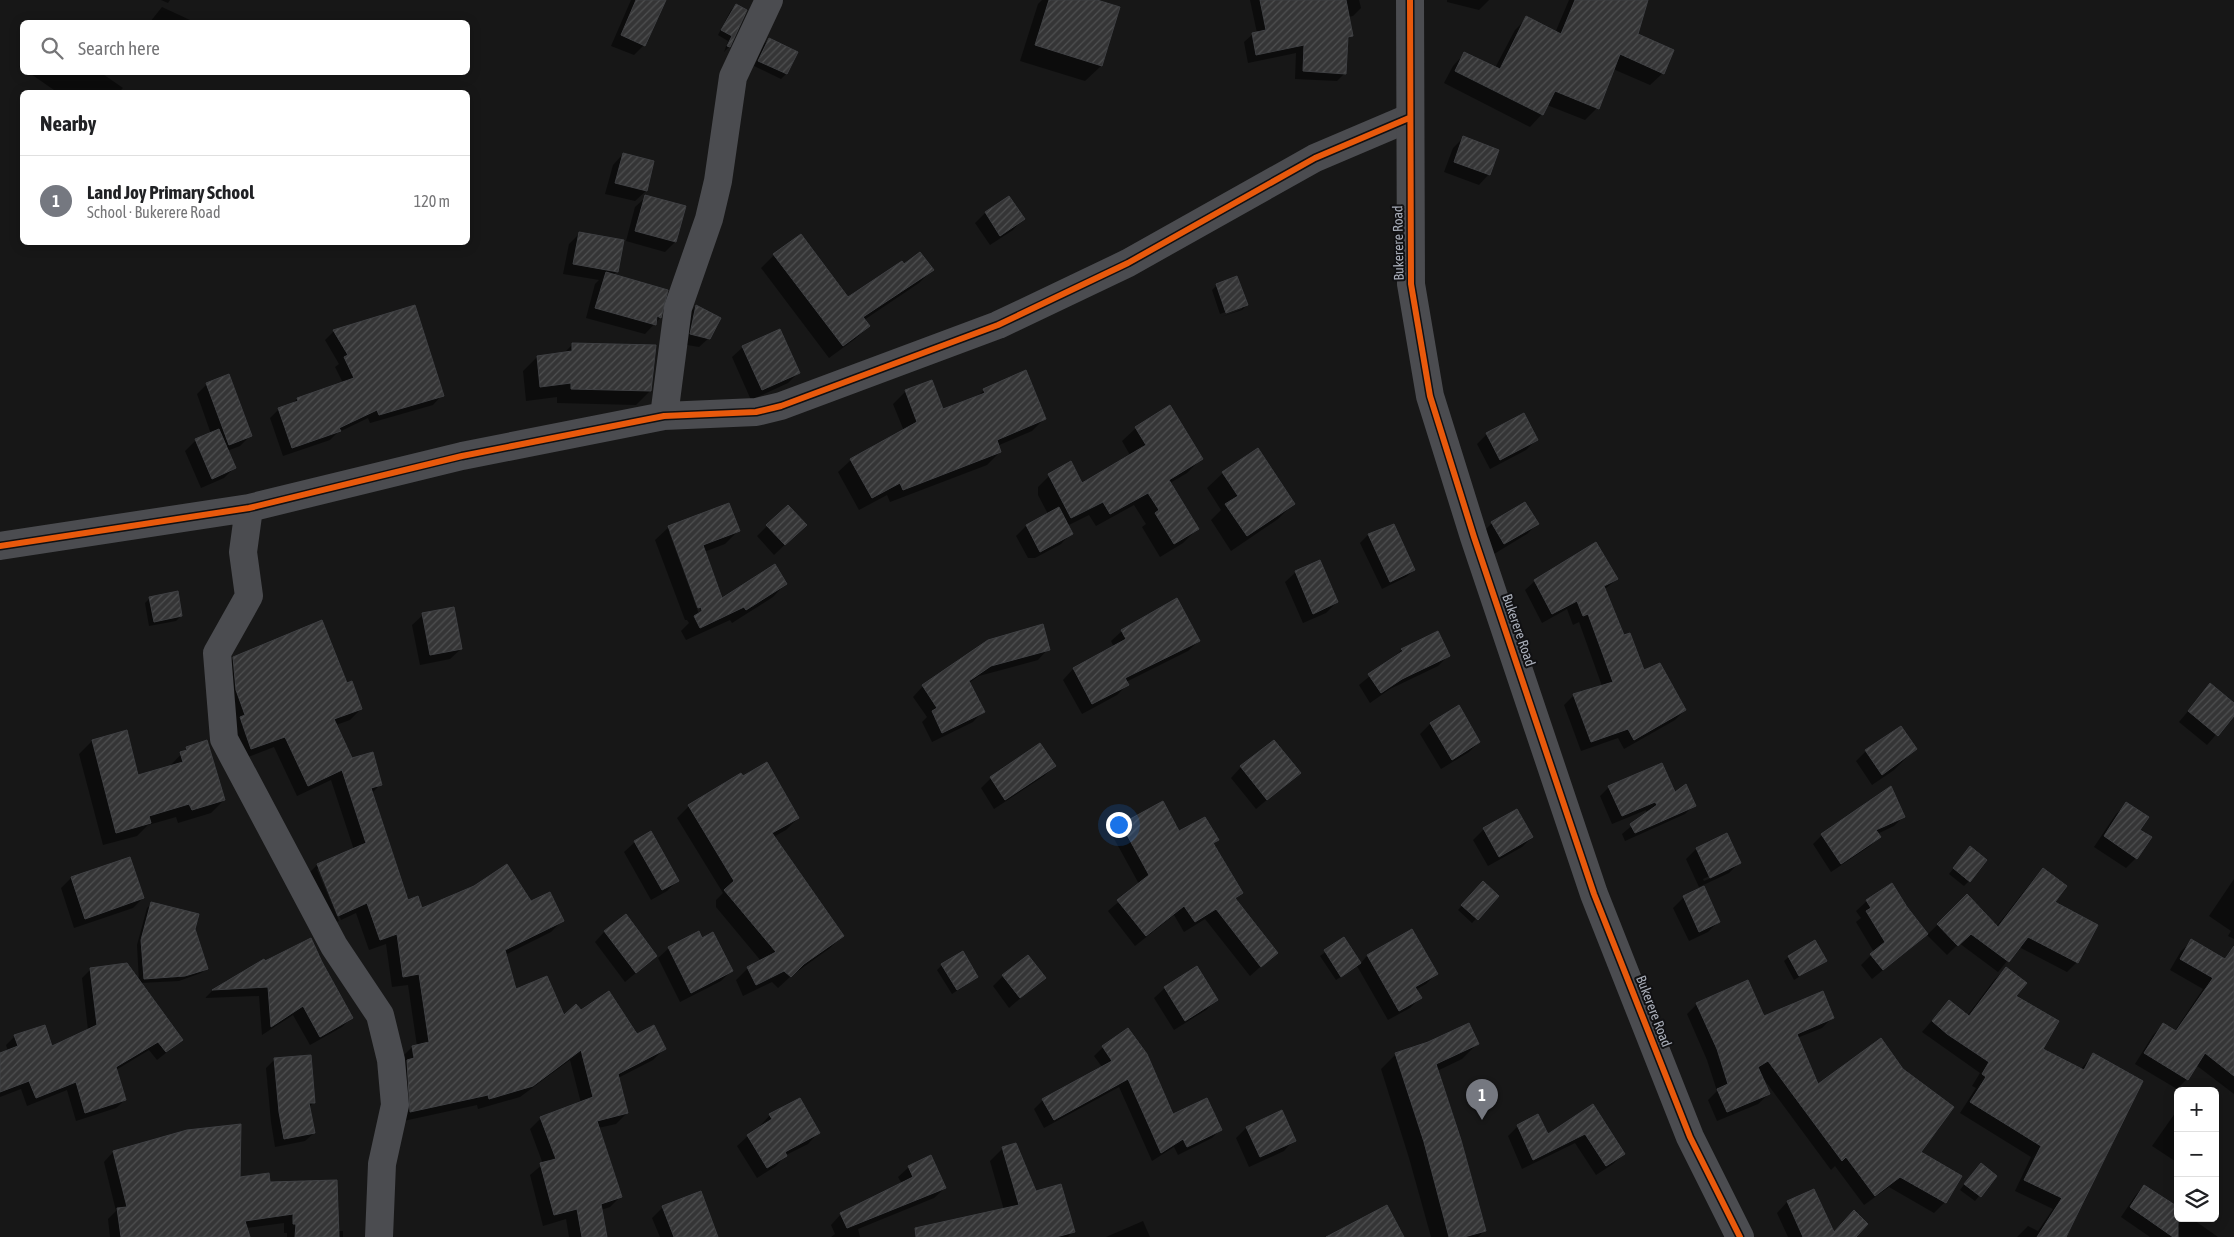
<!DOCTYPE html>
<html lang="en">
<head>
<meta charset="utf-8">
<style>
  body { margin:0; font-family:"Asap Condensed",sans-serif; background:#f2f2f2; color:#202124 }
  .controls { position:absolute; right:15px; bottom:15px; display:grid; overflow:hidden; border-radius:8px; box-shadow:0 2px 12px #0003 }
  .controls button { width:45px; height:45px; display:grid; place-items:center; padding:0; border:0; border-bottom:1px solid #e0e0e0; background:#fff; color:#202124; font:25px sans-serif }
  .you { position:absolute; left:1118px; top:824px; width:18px; height:18px; margin:-12px; border:4px solid #fff; border-radius:50%; background:#1a73e8; box-shadow:0 0 0 8px #1a73e833 }
  .badge { display:grid; place-items:center; width:32px; height:32px; border-radius:50%; background:#757880; color:#fff; font-size:16px; font-weight:700 }
  .pin { position:absolute; translate:-50% -41px; filter:drop-shadow(0 1px 2px #0008) }
  .pin::after { content:''; position:absolute; top:26px; width:18px; height:15px; background:inherit; clip-path:polygon(0 0,100% 0,50% 100%) }
  .list { margin:0; padding:0; list-style:none }
  h2 { display:flex; justify-content:space-between; align-items:center; height:65px; margin:0; padding:0 20px; font-size:21px }
  h2 small { font-size:16px; font-weight:400; color:#757577 }
  .list li { display:grid; grid-template-columns:32px 1fr auto; gap:15px; align-items:center; box-sizing:border-box; height:90px; padding:0 20px; border-top:1px solid #e0e0e0 }
  .list b { display:block; font-size:19px; white-space:nowrap }
  .list p { margin:0; font-size:16px; white-space:nowrap; color:#757577 }
  .list em { font-size:16px; font-style:normal; color:#757577 }
  .icon { flex:none; width:28px; height:28px; fill:none; stroke:currentColor; stroke-width:2; stroke-linecap:round; stroke-linejoin:round }
  .map { position:relative; flex:none; width:2234px; height:1237px; overflow:hidden }
  .search { position:absolute; background:#fff; box-shadow:0 2px 12px #0003; left:20px; top:20px; width:450px; height:55px; display:flex; align-items:center; gap:12px; box-sizing:border-box; padding:0 18px; border-radius:8px; color:#757577; font-size:19px }
  .panel { position:absolute; background:#fff; box-shadow:0 2px 12px #0003; left:20px; top:90px; width:450px; height:155px; border-radius:8px }
  .map>svg:first-child { display:block }
  .shadow { fill:#0007; fill-rule:evenodd }
  .building { fill:url(#building-hatch); stroke:#3f4043 }
  .lines { fill:none; stroke-linecap:round; stroke-linejoin:round }
  .minor { stroke:#4b4c50; stroke-width:28 }
  .tertiary { stroke:#4b4c50; stroke-width:28 }
  .cycleway-casing { stroke:#111113; stroke-width:9 }
  .cycleway { stroke:#e8590c; stroke-width:6 }
  .labels { text-anchor:middle; stroke-width:4; stroke-linejoin:round; paint-order:stroke }
  .street-label { font-size:14px; fill:#a8adb8; stroke:#111113 }
</style>
</head>
<body>
<div class="map">
<svg width="2234" height="1237" viewBox="0 0 2234 1237">
  <defs>
    <pattern id="building-hatch" width="6" height="6" patternUnits="userSpaceOnUse" patternTransform="scale(1.25)"><rect width="6" height="6" fill="#353536"/><path d="M-1 1l2-2M0 6l6-6M5 7l2-2" fill="none" stroke="#4f5051"/></pattern>
  </defs>
  <rect width="100%" height="100%" fill="#171717"/>
  <!-- shadow -->
  <path class="shadow" d="M161,0H170L168,3Z
    M631,0H664L644,45L634,55L611,46Z
    M1042,0H1093L1101,66L1085,81L1020,61L1038,4Z
    M1250,0H1359L1361,8L1353,16L1348,17L1352,35L1347,40L1345,73L1337,81L1295,79L1296,53L1248,63L1244,42L1253,34L1257,33Z
    M1447,0H1489L1479,10L1447,2Z
    M1569,0H1647L1636,35L1663,73L1650,85L1613,69L1597,108L1585,120L1547,105L1542,114L1530,127L1444,83L1453,66L1465,53L1495,68L1515,30L1527,18L1555,33Z
    M736,5L745,11L729,47L724,52L728,41L718,35L731,10Z
    M162,7L190,20L189,22H150Z
    M769,39L796,52L786,74L781,79L754,66L764,44Z
    M22,61V69L19,67Z
    M28,72H100L123,88L119,92L54,90Z
    M114,72H125L122,75Z
    M1464,137L1489,174L1479,185L1444,172L1453,148Z
    M623,154L653,162L646,191L635,201L605,194L613,165Z
    M646,197L675,242L665,252L626,241L635,207Z
    M1009,197L1023,219L1013,230L990,245L975,223L985,213Z
    M579,234L617,271L613,275L666,291L660,318L645,334L586,318L595,284L599,280L563,274L569,244Z
    M774,255L848,299L904,266L932,270L919,283L864,320L869,326L855,339L829,358L761,268Z
    M1217,285L1247,305L1242,310L1221,317L1242,309V306L1220,314L1212,290Z
    M415,306L442,395L433,405L370,423L368,418L337,433L330,440L283,456L270,418L279,409L292,404L297,399L343,383L335,367L339,364L325,340L334,331Z
    M696,306L710,337L699,347L681,344L686,316Z
    M572,345L650,391L636,405L557,403V397L526,401L523,371L537,357L564,353Z
    M743,347L798,373L788,383L751,400L732,357Z
    M207,384L250,436L240,446L227,451L234,468L224,478L201,488L185,451L196,440L211,434L197,394Z
    M984,390L1045,418L1032,431L997,446L1000,452L987,465L890,502L887,495L859,510L838,472L851,460L904,431L893,404L906,391L942,411L975,399Z
    M1136,428L1201,459L1187,473L1170,483L1197,529L1183,543L1160,557L1142,527L1146,524L1134,505L1096,526L1089,515L1067,526L1071,533L1061,544L1035,558H1028L1016,536L1026,526L1048,514L1038,495V487L1052,473L1082,485L1130,455L1122,441Z
    M1487,434L1536,440L1526,450L1490,469L1477,444Z
    M1223,473L1293,504L1278,519L1231,551L1211,520L1221,510L1207,488Z
    M1492,523L1537,524L1527,534L1494,554L1482,533Z
    M767,526L795,535L774,555L757,536Z
    M1394,526L1414,570L1406,577L1382,589L1360,543L1368,535Z
    M669,527L738,531L725,544L704,552L722,600L786,583L773,597L732,623L730,620L686,640L681,631L689,623L687,620H685L655,540ZM669,532H672L702,613L699,614Z
    M1296,572L1337,602L1326,613L1303,623L1285,582Z
    M1617,579L1604,590L1623,637L1643,672L1685,710L1675,720L1624,749L1618,738L1581,751L1564,705L1574,695L1602,686L1579,622L1573,625L1567,609L1542,623L1525,590L1535,581Z
    M150,598L181,616L176,621L149,626L145,603Z
    M423,615L461,649L450,659L420,665L412,625Z
    M1122,631L1199,641L1188,651L1126,682L1127,685L1117,695L1082,714L1063,680L1073,669L1114,647L1111,641Z
    M989,641L1048,649L1038,660L979,676L969,683L983,711L973,722L932,742L922,722L927,717L913,697L923,686Z
    M1402,650L1448,656L1438,666L1390,689L1370,703L1359,685Z
    M234,658L346,684L361,709L350,720L336,725L352,760L380,785L372,793L407,901L422,910L531,903L562,921L551,932L505,955L515,991L564,1017L581,1012L664,1049L653,1060L618,1078L627,1113L616,1124L598,1128L621,1196L610,1207L601,1210L606,1237H569L566,1219L543,1226L530,1175L543,1164L530,1129L541,1118L581,1103L570,1060L520,1097L478,1109L477,1105L399,1122L401,1058L412,1047L417,1046L408,985L392,987L386,944L369,950L356,913L341,920L320,869H317L339,921L327,926L306,876L317,865L354,850L331,780L297,796L274,747L240,760L223,669Z
    M2210,685L2234,704V714L2207,745L2179,722Z
    M1459,707L1479,742L1469,752L1441,769L1420,734L1430,724Z
    M92,741L138,776L168,768L187,748L224,800L211,813L178,823L176,817L148,825L137,836L103,845L79,754Z
    M1915,749L1894,770L1872,785L1856,761L1866,751Z
    M1054,766L1044,776L994,809L981,788L991,778Z
    M1241,767L1299,773L1256,809L1231,778Z
    M740,774L798,818L786,830L773,837L842,936L830,948L791,976L778,988L772,982L743,996L736,980L748,968L761,961L716,907V900L723,893L677,818L689,806Z
    M1609,787L1674,793L1694,805L1685,814L1625,841L1622,834L1647,813L1646,810L1612,824L1600,796Z
    M1891,788L1903,817L1894,826L1877,834L1879,837L1870,846L1831,872L1813,844L1822,835Z
    M2127,804L2139,830L2136,858L2126,868L2094,847L2116,814Z
    M1517,810L1532,837L1522,847L1488,866L1473,840L1484,829Z
    M1122,825L1217,840L1212,845L1241,893L1234,900L1276,953L1250,976L1205,919L1184,932L1174,915L1135,946L1108,911L1139,884L1112,835Z
    M635,842L678,880L667,891L651,900L624,852Z
    M1696,849L1739,863L1729,873L1699,887L1686,859ZM1729,867V870L1704,881L1703,879Z
    M1966,853L1969,881L1964,886L1949,874Z
    M2043,869L2053,902L2077,962L2067,972L2019,947L1998,972L1959,943L1947,955L1927,935L1967,896L1996,927L2033,880Z
    M71,878L143,898L133,908L74,928L61,888Z
    M2234,879V939L2228,936L2231,931L2209,916Z
    M1483,883L1498,896L1472,923L1458,910Z
    M1684,897L1718,922L1708,932L1689,941L1673,908Z
    M1867,901L1906,907L1927,934L1872,979L1861,965L1874,952L1856,922L1861,918L1856,911Z
    M152,903L193,929L206,969L201,973L179,981L140,983L182,1040L157,1060L149,1050L116,1070L125,1100L116,1108L76,1121L67,1090L27,1106L21,1089L0,1097V1054L8,1051L6,1045L15,1036L51,1048L88,1030L82,978L91,969L139,982L137,945L147,908Z
    M605,931L656,956L625,982L595,942Z
    M1411,931L1436,974L1426,984L1415,990L1420,998L1410,1008L1388,1020L1357,966L1336,980L1320,956L1344,939L1360,964L1367,956Z
    M702,939L731,971L721,981L680,1002L658,958L669,948Z
    M2192,941L2234,965V1094L2196,1065L2187,1079L2177,1089L2135,1064L2153,1035L2163,1025L2174,1032L2203,989L2170,970L2181,951Z
    M1789,957L1825,961L1794,980L1784,961Z
    M264,961L351,1018L342,1027L310,1045L293,1015L262,1035L259,996L205,998L212,991Z
    M942,965L977,977L952,994L937,970Z
    M2006,968L2015,997L2041,1049L2080,1070L2093,1055L2064,1237H2017L2028,1226L2038,1231L2053,1209L2015,1191L2031,1157L1960,1113L1976,1088L1972,1086L1980,1073L1922,1032L1949,1001L1967,1016L1995,979Z
    M1003,976L1044,978L1009,1008L993,986Z
    M1165,988L1216,1000L1206,1010L1174,1030L1154,998Z
    M1697,1004L1763,1018L1833,1017L1822,1028L1797,1038L1818,1086L1919,1153L1960,1176L1945,1202L1934,1213L1889,1187L1864,1205L1835,1166L1831,1170L1763,1078L1769,1094L1758,1104L1717,1121L1708,1100L1717,1091L1707,1060L1687,1014Z
    M1477,1044L1462,1059L1437,1071L1484,1231L1478,1237H1431L1409,1158L1381,1069L1396,1054Z
    M1103,1047L1172,1116L1221,1129L1212,1138L1178,1155L1174,1147L1152,1161L1119,1087L1044,1128L1034,1109L1043,1100L1102,1067L1094,1056Z
    M275,1059L314,1102L309,1107L314,1133L305,1141L275,1147L271,1122L266,1068Z
    M1592,1106L1624,1153L1613,1164L1596,1175L1575,1143L1522,1169L1508,1136L1518,1126L1547,1135Z
    M2178,1109V1163L2152,1146Z
    M1282,1112L1294,1140L1284,1151L1249,1167L1236,1138L1246,1128Z
    M770,1115L818,1133L808,1144L786,1155L776,1166L757,1178L737,1146L748,1136L761,1127L760,1126Z
    M1003,1148L1035,1192L1073,1231L1068,1237H931L1004,1210L990,1161Z
    M113,1152L269,1183L338,1231H343V1237H287V1233H284V1223L246,1228L249,1237H110L108,1219L116,1211L104,1162Z
    M909,1167L945,1188L934,1198L858,1229L860,1237H831L835,1234L831,1225L841,1214L902,1184L898,1177Z
    M1976,1169L1996,1176L1975,1201L1960,1190Z
    M2144,1186L2178,1218H2191L2218,1237H2150L2121,1217L2135,1196Z
    M1814,1190L1834,1233L1854,1237H1788L1777,1213L1787,1202Z
    M663,1207L716,1237H660L652,1218Z
    M1143,1221L1150,1237H1106Z"/>
  <!-- building -->
  <path class="building" d="M636,0H666L645,46L621,35Z
    M1049,0H1097L1120,7L1102,66L1035,45Z
    M1260,0H1346L1353,36L1348,37L1346,74L1303,71L1304,45L1256,55L1252,33L1266,30Z
    M1575,0H1648L1638,34L1674,50L1664,74L1620,54L1599,109L1555,91L1543,115L1455,71L1464,52L1500,69L1526,16L1561,34Z
    M736,4L747,10L730,47L727,46L732,36L721,30Z
    M769,38L798,52L787,74L758,61Z
    M1463,136L1499,150L1490,175L1454,162Z
    M623,153L654,161L647,191L615,183Z
    M645,195L686,206L676,242L635,231Z
    M1009,196L1025,219L1000,236L985,212Z
    M579,232L624,240L618,272L573,264Z
    M801,234L848,297L902,261L904,264L920,252L934,270L863,317L870,326L843,346L773,254Z
    M606,272L668,290L661,318L657,316L656,325L595,308Z
    M1237,276L1248,305L1226,313L1216,284Z
    M415,305L444,396L379,415L377,410L339,428L341,431L292,448L278,408L298,401L297,398L354,378L344,357L348,355L333,330Z
    M696,305L721,318L710,339L690,334Z
    M780,329L800,373L762,390L742,346Z
    M572,343L656,345L651,391L571,389V383L540,387L537,356L572,351Z
    M1026,370L1046,419L997,440L1001,452L903,490L900,483L872,498L850,459L917,422L905,390L932,380L943,409L985,393L983,389Z
    M229,374L252,436L229,445L206,383Z
    M1170,405L1203,459L1169,480L1199,529L1174,544L1155,513L1159,510L1148,493L1110,514L1103,502L1071,518L1048,474L1071,461L1082,483L1146,445L1135,427Z
    M1524,413L1538,440L1500,460L1486,433Z
    M219,429L236,468L212,479L195,439Z
    M1258,448L1295,504L1247,536L1225,504L1238,496L1222,472Z
    M1525,502L1539,524L1504,544L1491,522Z
    M729,503L740,531L703,545L722,598L775,564L787,584L746,610L744,607L700,628L694,616L702,611L701,607L698,608L668,526Z
    M788,505L807,525L785,545L766,525Z
    M1059,507L1073,534L1040,552L1026,525Z
    M1394,524L1415,570L1390,582L1368,534Z
    M1596,542L1618,579L1604,586L1624,635L1630,633L1644,670L1660,663L1686,710L1634,740L1628,729L1591,742L1573,694L1613,682L1588,614L1583,616L1577,601L1552,614L1534,580Z
    M1320,560L1338,602L1313,614L1295,571Z
    M178,591L182,616L154,622L149,597Z
    M1177,598L1200,641L1125,678L1129,685L1092,704L1073,668L1126,639L1121,630Z
    M454,607L462,649L430,655L422,613Z
    M322,620L347,683L352,681L362,709L334,719L352,758L373,752L382,785L371,788L408,900L418,896L422,908L474,886L507,864L531,901L550,892L564,921L505,950L516,989L547,976L564,1015L576,1004L581,1010L609,991L637,1034L654,1025L666,1049L618,1074L628,1113L597,1121L622,1197L601,1204L607,1237H582L577,1209L554,1215L540,1163L556,1159L540,1117L593,1097L581,1050L533,1086L489,1099L488,1095L410,1112L407,1060L414,1058L412,1046L429,1042L419,974L403,977L397,934L380,940L367,903L338,916L317,864L366,843L342,770L308,786L285,737L251,749L240,717L245,715L236,690L233,657Z
    M1043,624L1050,650L991,666L969,681L985,712L942,733L932,711L937,708L922,685L988,640Z
    M1438,631L1450,656L1402,679L1381,693L1368,674L1403,651L1401,649Z
    M2210,683L2234,703V716L2218,736L2188,711Z
    M1459,705L1480,742L1452,760L1430,723Z
    M1901,726L1917,749L1882,775L1865,750Z
    M127,730L138,775L183,762L180,752L187,750L186,747L207,740L225,800L192,810L189,804L149,816L151,823L116,833L92,740Z
    M1274,740L1301,773L1267,800L1240,766Z
    M1040,743L1056,766L1005,800L990,777Z
    M767,762L799,818L772,833L844,936L804,964L791,977L784,971L756,985L747,967L776,952L724,890L734,881L688,805L741,773L743,776Z
    M1662,763L1675,792L1686,784L1696,806L1635,833L1630,824L1657,805L1655,802L1622,816L1608,786Z
    M1891,786L1905,817L1876,830L1881,837L1841,864L1821,834Z
    M1163,801L1179,831L1205,817L1219,840L1213,843L1243,893L1235,898L1278,953L1261,967L1216,909L1195,922L1184,906L1146,936L1117,900L1149,875L1121,824Z
    M2126,802L2149,817L2140,830L2152,837L2137,859L2104,836Z
    M1517,809L1533,837L1499,857L1483,828Z
    M651,831L679,881L662,890L634,841Z
    M1727,833L1741,863L1710,878L1696,848Z
    M1970,846L1987,860L1970,882L1953,868Z
    M130,857L144,898L85,919L71,877Z
    M2043,868L2067,886L2055,902L2098,925L2078,963L2028,937L2009,962L1971,934L1958,946L1937,924L1967,894L1998,927Z
    M1483,881L1499,896L1478,920L1461,905Z
    M1892,883L1907,907L1928,934L1883,970L1870,954L1885,942L1866,911L1871,908L1866,900Z
    M1704,886L1720,922L1699,932L1683,896Z
    M151,902L199,914L195,929L208,969L185,976L144,979L141,940Z
    M626,914L657,956L636,973L604,931Z
    M1412,929L1438,974L1415,987L1422,998L1399,1011L1367,955Z
    M699,931L702,938L713,932L733,971L691,993L668,947Z
    M1344,937L1361,963L1341,977L1324,950Z
    M311,938L322,962L353,1018L320,1037L303,1006L271,1027L268,987L212,990L264,959L265,961Z
    M2191,939L2225,959L2234,946V1076L2205,1053L2188,1080L2144,1053L2163,1023L2176,1031L2213,978L2180,959Z
    M1815,940L1827,961L1799,976L1788,956Z
    M963,951L978,977L957,990L941,964Z
    M1028,955L1046,978L1020,998L1002,975Z
    M127,963L183,1040L166,1052L158,1042L116,1067L126,1100L85,1113L76,1082L36,1098L29,1081L0,1092V1053L18,1046L14,1035L45,1025L52,1046L97,1025L90,968Z
    M1197,966L1218,1000L1185,1021L1164,987Z
    M2006,967L2027,983L2016,996L2059,1021L2043,1049L2084,1070L2093,1053L2143,1081L2066,1237H2037L2062,1198L2024,1180L2041,1146L1970,1102L1986,1077L1982,1074L1989,1062L1947,1034L1932,1021L1949,1000L1969,1016Z
    M1748,980L1764,1016L1823,991L1834,1018L1797,1034L1818,1084L1881,1038L1903,1069L1954,1107L1921,1152L1962,1176L1946,1203L1900,1177L1875,1196L1846,1157L1842,1161L1768,1061L1758,1067L1770,1094L1727,1112L1717,1089L1728,1084L1717,1049L1696,1003Z
    M1469,1023L1479,1044L1436,1064L1461,1140L1486,1231L1464,1237H1449L1424,1142L1395,1053L1428,1042Z
    M1128,1028L1147,1054L1173,1114L1207,1098L1222,1130L1187,1147L1183,1139L1161,1153L1128,1079L1054,1120L1042,1099L1112,1061L1102,1046Z
    M311,1055L315,1103H309L315,1133L284,1139L279,1112L274,1058Z
    M800,1098L820,1133L785,1152L787,1156L767,1168L747,1135L772,1119L769,1114Z
    M1593,1104L1625,1154L1606,1166L1585,1134L1533,1160L1517,1125L1538,1114L1548,1134Z
    M1282,1110L1296,1141L1260,1157L1246,1127Z
    M241,1124L240,1177L269,1173L270,1182L337,1180L339,1237H295L296,1224H293V1214L245,1221L250,1237H121L117,1208L127,1207L113,1151L187,1130Z
    M1016,1143L1036,1191L1061,1184L1075,1232L1056,1237H916L915,1228L1019,1205L1002,1147Z
    M931,1155L946,1188L847,1228L840,1213L913,1177L908,1166Z
    M1981,1163L1997,1176L1981,1197L1964,1184Z
    M2144,1185L2178,1207V1237H2173L2130,1207Z
    M1814,1189L1834,1232L1854,1210L1868,1224L1856,1237H1803L1787,1201Z
    M701,1191L718,1237H674L662,1206Z
    M1387,1205L1404,1237H1326Z"/>
  <g class="lines">
    <!-- minor -->
    <path class="minor" d="M664,416L678,308L709,219L718,181L733,77L769,0
      M249,508L243,552L249,596L217,653L224,739L334,946L380,1015L391,1060L395,1105L382,1164L379,1237
      M0,546L249,508L462,456L664,416L756,412L781,406L998,325L1128,263L1315,158L1409,118"/>
    <!-- tertiary -->
    <path class="tertiary" d="M1410,0L1411,284L1430,396L1474,537L1594,894L1690,1137L1740,1237"/>
    <!-- cycleway casing -->
    <g class="cycleway-casing">
      <path id="cycleway" d="M1410,0L1411,284L1430,396L1474,537L1594,894L1690,1137L1740,1237
        M0,546L249,508L462,456L664,416L756,412L781,406L998,325L1128,263L1315,158L1409,118"/>
    </g>
    <!-- cycleway -->
    <use href="#cycleway" class="cycleway"/>
  </g>
  <g class="labels">
    <!-- street labels -->
    <g class="street-label">
      <text transform="translate(1398 243) rotate(-91)" y="5">Bukerere Road</text>
      <text transform="translate(1519 630) rotate(71)" y="5">Bukerere Road</text>
      <text transform="translate(1654 1011) rotate(69)" y="5">Bukerere Road</text>
    </g>
  </g>
</svg>
<div class="controls">
<button>+</button>
<button>−</button>
<button><svg class="icon" aria-label="layers" viewBox="0 0 24 24"><path d="M12 4l9 5-9 5-9-5zM3 14l9 5 9-5"/></svg></button>
</div>
<div class="you"></div>
<div class="pin badge" style="left:1482px;top:1120px">1</div>
<div class="search"><svg class="icon" aria-label="search" viewBox="0 0 24 24"><circle cx="10" cy="10" r="6"/><path d="M15 15l6 6"/></svg>Search here</div>
<section class="panel">
<h2>Nearby<small></small></h2>
<ul class="list">
<li><span class="badge">1</span><div><b>Land Joy Primary School</b><p>School · Bukerere Road</p></div><em>120 m</em></li>
</ul>
</section>
</div>
</body>
</html>
